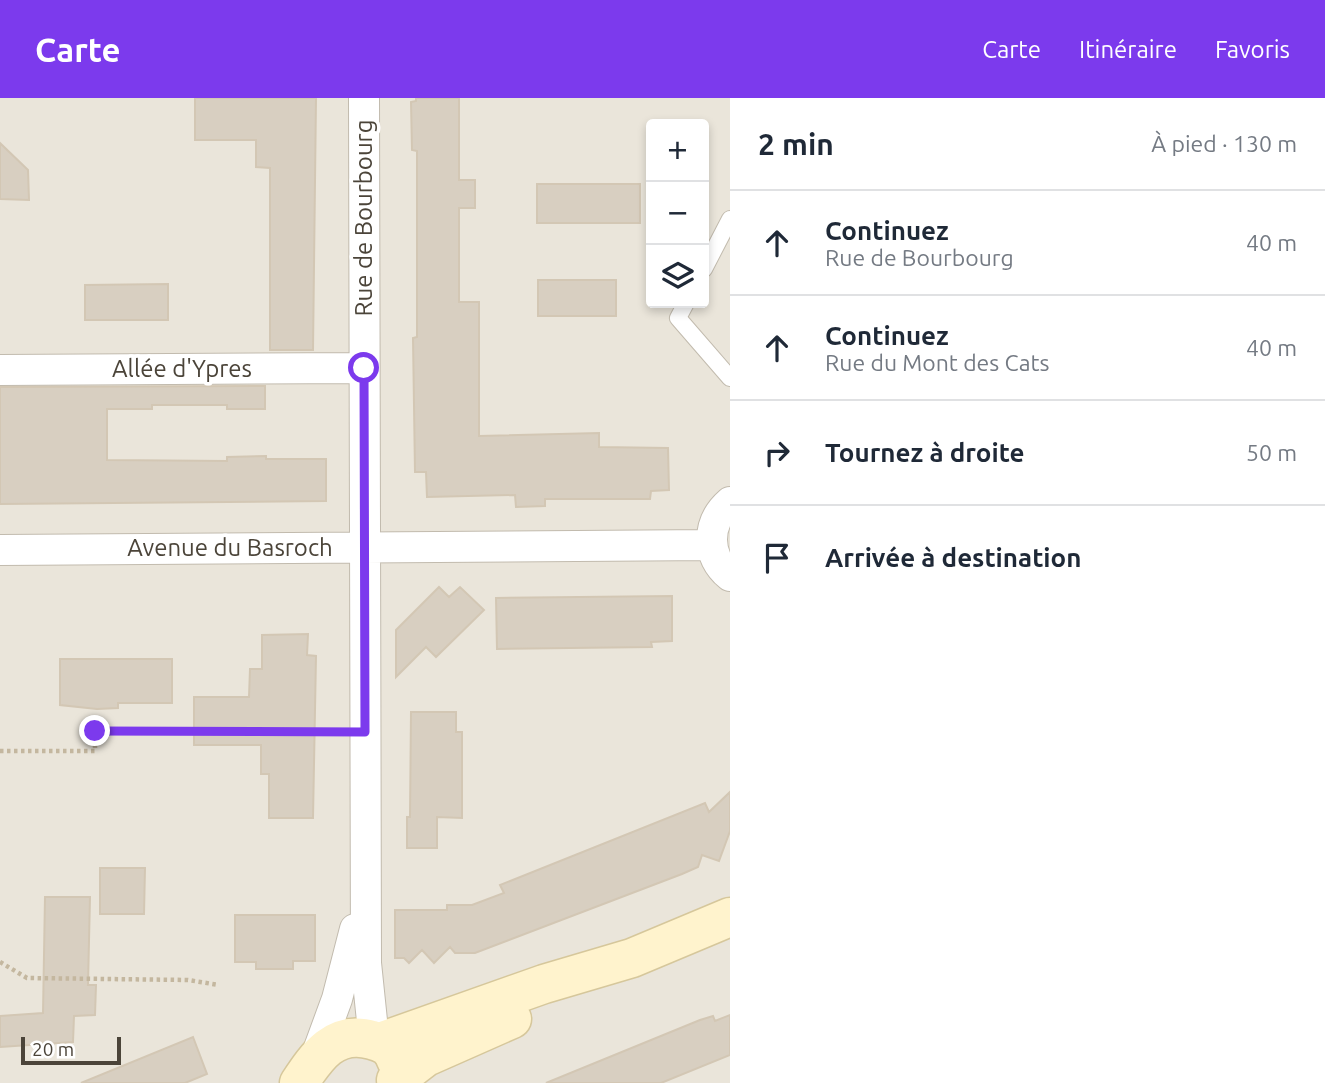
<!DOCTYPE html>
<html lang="fr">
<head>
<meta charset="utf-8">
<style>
  body { margin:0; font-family:Ubuntu,sans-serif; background:#f6f6f7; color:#1f2937 }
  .controls { position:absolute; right:21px; top:21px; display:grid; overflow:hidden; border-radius:7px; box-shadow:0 4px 10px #0003 }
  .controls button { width:63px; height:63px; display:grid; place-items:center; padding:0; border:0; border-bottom:2px solid #e0e1e3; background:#fff; color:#1f2937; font:35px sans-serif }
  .scale { position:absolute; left:21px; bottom:18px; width:100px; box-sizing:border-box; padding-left:7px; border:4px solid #4b4439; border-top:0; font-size:19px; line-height:24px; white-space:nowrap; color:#4b4439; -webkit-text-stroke:5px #fff; paint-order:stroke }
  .stop { position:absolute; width:21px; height:21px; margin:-16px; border:5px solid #7c3aed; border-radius:50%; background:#fff }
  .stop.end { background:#7c3aed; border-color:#fff; box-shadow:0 2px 7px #0008 }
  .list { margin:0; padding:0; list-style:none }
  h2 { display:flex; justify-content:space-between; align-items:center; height:91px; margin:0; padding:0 28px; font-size:30px }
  h2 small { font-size:23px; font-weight:400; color:#747a83 }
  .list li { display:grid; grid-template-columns:46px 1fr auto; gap:21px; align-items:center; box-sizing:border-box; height:105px; padding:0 28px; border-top:2px solid #e0e1e3 }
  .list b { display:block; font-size:26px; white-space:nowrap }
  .list p { margin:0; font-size:23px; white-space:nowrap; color:#747a83 }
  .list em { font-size:23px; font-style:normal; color:#747a83 }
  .icon { flex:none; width:38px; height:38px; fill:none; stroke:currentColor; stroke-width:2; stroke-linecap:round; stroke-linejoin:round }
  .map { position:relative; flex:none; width:730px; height:985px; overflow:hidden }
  header { display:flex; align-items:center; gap:42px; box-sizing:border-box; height:98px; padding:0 35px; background:#7c3aed; color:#fff }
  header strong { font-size:33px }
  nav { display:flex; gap:38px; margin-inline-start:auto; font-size:24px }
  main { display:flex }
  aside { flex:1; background:#fff }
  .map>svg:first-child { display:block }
  .residential { fill:#eae5da; fill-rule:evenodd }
  .building { fill:#d8cfc1; stroke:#d3c7b4; stroke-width:2 }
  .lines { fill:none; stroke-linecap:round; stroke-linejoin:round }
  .lane-casing { stroke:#c2bbae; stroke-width:18 }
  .street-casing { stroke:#c2bbae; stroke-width:32 }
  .secondary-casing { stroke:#d6c79b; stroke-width:41 }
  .path { stroke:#c4b79f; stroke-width:4.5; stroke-dasharray:3.5 3.5; stroke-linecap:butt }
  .lane { stroke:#fff; stroke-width:16 }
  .street { stroke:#fff; stroke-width:30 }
  .secondary { stroke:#fff3cd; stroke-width:38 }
  .route { stroke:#7c3aed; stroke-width:9 }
  .labels { text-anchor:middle; stroke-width:7; stroke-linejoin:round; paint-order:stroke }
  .street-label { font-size:24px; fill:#4b4439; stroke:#fff }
</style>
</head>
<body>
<header>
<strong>Carte</strong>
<nav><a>Carte</a><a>Itinéraire</a><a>Favoris</a></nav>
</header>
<main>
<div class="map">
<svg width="730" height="985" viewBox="0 0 730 985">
  <rect width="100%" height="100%" fill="#f6f3ec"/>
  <!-- residential -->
  <path class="residential" d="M0,0H730V985H0ZM651,26H704V205H651Z"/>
  <!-- building -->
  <path class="building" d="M195,0H316L313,252H270V70L256,69V42H195Z
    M416,0H459V82H475V110H459V204H479V338L599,335V349L668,350L669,392L651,393L650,401H545V408L516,409L515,397L427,399L426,374H415L413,240L417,239V53L412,52L411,4L416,3Z
    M0,45L28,72L29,102L0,101Z
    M537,86H640V125H537Z
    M538,182H616V218H538Z
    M168,186V222H85V187Z
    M265,288V311H227V307H152V311H107V362L227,363V359L266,358V361H326V403L0,406V289Z
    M439,489L449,499L460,489L484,512L436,559L426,549L396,579V532Z
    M672,498V543L651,544L652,549L497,551L496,500Z
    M308,536L307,557L316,558L313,720H269V676H261V647H194V599H249L250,571H262V537Z
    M60,561H172V605H118V610L97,611L60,607Z
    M411,614H456V634H462V720L437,719V750H407V719H410Z
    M730,694V733L719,763L702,757L698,769L682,776L475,855H455L450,849L434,865L422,852L409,865L404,860H395V812H447V807H472L504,795L500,787L705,705L709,714Z
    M100,770H145L144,816H100Z
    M45,799H90L88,887H96L95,917L74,918L73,944L0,949V918L43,915Z
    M235,817H315V863H293V871H256V864H235Z
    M730,917V957L661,985H546L700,922L713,918L715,923Z
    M193,939L207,976L185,985H81Z"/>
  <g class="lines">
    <!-- lane casing -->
    <g class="lane-casing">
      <path id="lane" d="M704,171L730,121
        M686,205L678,220L730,280"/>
    </g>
    <!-- street casing -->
    <g class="street-casing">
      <path id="street" d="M364,0L366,865L374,942
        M0,272L364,270
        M730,404C706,425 706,458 730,478
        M0,452L712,447
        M315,961L337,901L355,831"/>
    </g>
    <!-- secondary casing -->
    <g class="secondary-casing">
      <path id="secondary" d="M380,944L544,886L632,860L730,819
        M396,982L426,959L512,921
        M299,985C317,958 335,931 372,942C384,945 392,950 396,962"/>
    </g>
    <!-- path -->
    <path class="path" d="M0,653H95V633H336
      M0,864L27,880L188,882L219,887"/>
    <!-- lane -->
    <use href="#lane" class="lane"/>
    <!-- street -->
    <use href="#street" class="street"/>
    <!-- secondary -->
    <use href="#secondary" class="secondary"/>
  </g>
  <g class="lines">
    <!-- route -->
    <path class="route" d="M95,633L365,634L364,270"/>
  </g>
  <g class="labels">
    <!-- street labels -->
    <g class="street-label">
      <text transform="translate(364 120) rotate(-90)" y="8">Rue de Bourbourg</text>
      <text x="182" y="279">Allée d'Ypres</text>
      <text x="230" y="458">Avenue du Basroch</text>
    </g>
  </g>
</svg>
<div class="controls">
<button>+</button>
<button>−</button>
<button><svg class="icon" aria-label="layers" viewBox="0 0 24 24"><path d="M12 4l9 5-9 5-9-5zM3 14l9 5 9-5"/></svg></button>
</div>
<div class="scale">20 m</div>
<div class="stop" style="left:364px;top:270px"></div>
<div class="stop end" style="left:95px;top:633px"></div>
</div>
<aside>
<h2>2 min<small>À pied · 130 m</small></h2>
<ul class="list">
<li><svg class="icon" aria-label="ahead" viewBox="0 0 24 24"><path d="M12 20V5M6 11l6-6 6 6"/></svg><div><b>Continuez</b><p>Rue de Bourbourg</p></div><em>40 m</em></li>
<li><svg class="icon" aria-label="ahead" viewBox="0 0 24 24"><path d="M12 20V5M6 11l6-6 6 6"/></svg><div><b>Continuez</b><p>Rue du Mont des Cats</p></div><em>40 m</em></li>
<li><svg class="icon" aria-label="right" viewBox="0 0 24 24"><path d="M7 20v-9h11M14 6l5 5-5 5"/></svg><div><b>Tournez à droite</b></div><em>50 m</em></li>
<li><svg class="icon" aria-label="arrive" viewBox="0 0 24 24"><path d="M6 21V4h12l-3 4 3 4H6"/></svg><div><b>Arrivée à destination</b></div></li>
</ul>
</aside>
</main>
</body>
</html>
